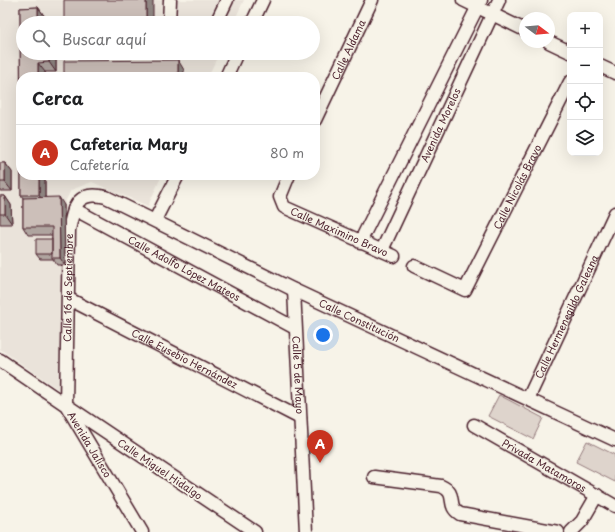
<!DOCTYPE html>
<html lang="es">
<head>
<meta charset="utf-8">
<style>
  body { margin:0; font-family:"Playpen Sans",sans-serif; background:#f2f2f2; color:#202124 }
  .controls { position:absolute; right:12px; top:12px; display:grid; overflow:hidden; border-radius:8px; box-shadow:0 4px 16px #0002 }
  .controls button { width:36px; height:36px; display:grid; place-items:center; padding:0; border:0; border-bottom:1px solid #e0e0e0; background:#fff; color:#202124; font:20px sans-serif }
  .compass { position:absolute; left:519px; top:12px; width:36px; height:36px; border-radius:50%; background:#fff; box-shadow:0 4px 16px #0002; rotate:106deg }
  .you { position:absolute; left:323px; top:335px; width:14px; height:14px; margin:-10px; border:3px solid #fff; border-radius:50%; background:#1a73e8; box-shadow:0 0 0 6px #1a73e833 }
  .badge { display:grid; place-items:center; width:26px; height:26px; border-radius:50%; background:#c8321e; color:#fff; font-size:13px; font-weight:700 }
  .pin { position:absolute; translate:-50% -33px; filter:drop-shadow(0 1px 2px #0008) }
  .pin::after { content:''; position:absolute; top:21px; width:14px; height:12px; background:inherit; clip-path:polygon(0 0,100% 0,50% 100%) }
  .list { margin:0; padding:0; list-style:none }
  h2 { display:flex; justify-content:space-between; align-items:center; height:52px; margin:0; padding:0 16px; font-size:17px }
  h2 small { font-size:13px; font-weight:400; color:#757577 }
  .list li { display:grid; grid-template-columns:26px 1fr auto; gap:12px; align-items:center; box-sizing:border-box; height:56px; padding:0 16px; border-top:1px solid #e0e0e0 }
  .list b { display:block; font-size:15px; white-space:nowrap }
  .list p { margin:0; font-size:13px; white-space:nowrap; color:#757577 }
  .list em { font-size:13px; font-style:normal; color:#757577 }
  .icon { flex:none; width:22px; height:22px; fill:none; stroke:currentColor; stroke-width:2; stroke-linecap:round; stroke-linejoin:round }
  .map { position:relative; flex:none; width:615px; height:532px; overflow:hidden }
  .search { position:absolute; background:#fff; box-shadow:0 4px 16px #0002; left:16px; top:16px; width:304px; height:44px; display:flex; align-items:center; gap:10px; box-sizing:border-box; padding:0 14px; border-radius:22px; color:#757577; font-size:15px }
  .panel { position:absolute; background:#fff; box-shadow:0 4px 16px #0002; left:16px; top:72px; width:304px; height:108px; border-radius:16px }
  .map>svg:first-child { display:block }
  .built { fill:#eae3da }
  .green { fill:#ded4cc; stroke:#947a7c }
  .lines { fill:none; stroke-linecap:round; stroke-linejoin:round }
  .minor-casing { stroke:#4a1f2b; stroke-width:15 }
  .minor { stroke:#f7f3e8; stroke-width:12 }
  .wall { fill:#afa49f; stroke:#4a1f2b }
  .shaded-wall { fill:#8f8682; stroke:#4a1f2b }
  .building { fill:#ccbfb9; stroke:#4a1f2b }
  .labels { text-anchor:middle; stroke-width:3.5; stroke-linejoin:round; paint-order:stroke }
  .street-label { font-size:10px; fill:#4a1f2b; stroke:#f7f3e8 }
</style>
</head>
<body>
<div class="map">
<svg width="615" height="532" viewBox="0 0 615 532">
  <rect width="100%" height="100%" fill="#f7f3e8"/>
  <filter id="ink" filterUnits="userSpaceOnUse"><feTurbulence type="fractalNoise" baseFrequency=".025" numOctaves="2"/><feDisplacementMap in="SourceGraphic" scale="8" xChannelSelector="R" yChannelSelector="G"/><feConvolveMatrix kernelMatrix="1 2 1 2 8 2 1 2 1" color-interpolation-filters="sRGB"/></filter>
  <g filter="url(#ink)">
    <!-- built -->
    <path class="built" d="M0,0H244L233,23H23V53H219L208,77H21V175H162L148,206L92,182L71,190L65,202L62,392L0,349Z"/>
    <!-- green -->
    <path class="green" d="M499,395L543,418L533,439L488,416Z
      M587,441L615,455V482L576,462Z"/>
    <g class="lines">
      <!-- minor casing -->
      <g class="minor-casing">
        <g id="minor">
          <path d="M463,0L525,30"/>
          <path d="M169,23L170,0"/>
          <path d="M216,23L227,0"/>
          <path d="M252,23L263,0"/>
          <path d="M549,42L570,52"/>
          <path d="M600,66L615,73"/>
          <path d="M226,77L237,53"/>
          <path id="s1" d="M315,120L372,0"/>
          <path id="s2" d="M289,175L280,197L284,207L394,256"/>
          <path id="s3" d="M74,209L295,328"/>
          <path d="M155,220L178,175"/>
          <path d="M360,242L481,0"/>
          <path id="s4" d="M382,250L499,0"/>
          <path id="s5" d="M414,266L465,290L570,82"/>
          <path id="s6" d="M294,290L306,532"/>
          <path id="s7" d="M69,299L300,418"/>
          <path id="s8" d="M0,360L66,405L142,532"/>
          <path id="s9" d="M528,399L615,213"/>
          <path id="s10" d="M474,425L615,506"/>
          <path d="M374,477L441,486C459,494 445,505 460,514L558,532"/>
          <path id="s11" d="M255,532L66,405L69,230C74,206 77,190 106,197L294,290L615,440"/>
          <path d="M571,532L582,521L597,495"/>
        </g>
      </g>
      <!-- minor -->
      <use href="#minor" class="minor"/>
    </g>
    <!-- wall -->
    <path class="wall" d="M38,7L45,17V23H23V53H53L56,57V72H45V77H21V175L20,8Z
      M0,163H5L12,172V191H0Z
      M21,175H45V197L64,205L65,265H57L53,259H40L36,254L52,239V235H28L23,227V198L21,195Z
      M0,196H5L11,205L12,224H0Z"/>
    <!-- shaded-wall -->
    <path class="shaded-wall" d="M146,0H153V23H146Z
      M38,7L45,17V23H38Z
      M49,53H53L56,57V72L49,62Z
      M178,60L184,70V77H178Z
      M38,63L45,72V77H38Z
      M5,163L12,172V191L5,182Z
      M39,175H45V205L39,195Z
      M5,196L11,205L12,224L5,214Z
      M59,197L64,205L65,265L60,258Z"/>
    <!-- building -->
    <path class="building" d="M64,0H146V23H64Z
      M38,7V23H23V53H49V62L38,63V77H21V175L20,8Z
      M178,60V77H64V61Z
      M0,163H5V182H0Z
      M21,175H39V195H21Z
      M0,196H5V214H0Z
      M59,197L60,258H52V227H23V198Z
      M36,239H52V254H36Z"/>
  </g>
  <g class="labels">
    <!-- street labels -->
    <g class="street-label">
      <text dy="4" stroke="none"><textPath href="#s1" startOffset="78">Calle Aldama</textPath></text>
      <text dy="4" stroke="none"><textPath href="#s4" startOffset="138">Avenida Morelos</textPath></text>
      <text dy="4" stroke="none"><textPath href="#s5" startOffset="172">Calle Nicolás Bravo</textPath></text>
      <text dy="4" stroke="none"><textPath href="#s2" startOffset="95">Calle Maximino Bravo</textPath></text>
      <text dy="4" stroke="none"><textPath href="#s3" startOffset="125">Calle Adolfo López Mateos</textPath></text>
      <text dy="4" stroke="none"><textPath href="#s11" startOffset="345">Calle 16 de Septiembre</textPath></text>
      <text dy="4" stroke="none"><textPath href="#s9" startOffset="91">Calle Hermenegildo Galeana</textPath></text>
      <text dy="4" stroke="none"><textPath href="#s11" startOffset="744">Calle Constitución</textPath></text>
      <text dy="4" stroke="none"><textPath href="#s7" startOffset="130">Calle Eusebio Hernández</textPath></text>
      <text dy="4" stroke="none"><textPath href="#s6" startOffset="85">Calle 5 de Mayo</textPath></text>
      <text dy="4" stroke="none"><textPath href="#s8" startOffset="126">Avenida Jalisco</textPath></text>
      <text dy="4" stroke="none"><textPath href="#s10" startOffset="81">Privada Matamoros</textPath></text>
      <text transform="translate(160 469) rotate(34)" y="4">Calle Miguel Hidalgo</text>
    </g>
  </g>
</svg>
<div class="controls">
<button>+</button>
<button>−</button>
<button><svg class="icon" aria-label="locate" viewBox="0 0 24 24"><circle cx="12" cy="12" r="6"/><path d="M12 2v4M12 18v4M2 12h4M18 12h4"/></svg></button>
<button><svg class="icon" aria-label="layers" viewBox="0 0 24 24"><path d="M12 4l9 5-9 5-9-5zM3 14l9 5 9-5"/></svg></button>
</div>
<svg class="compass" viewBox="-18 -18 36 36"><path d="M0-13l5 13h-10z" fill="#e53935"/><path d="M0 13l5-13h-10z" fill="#757577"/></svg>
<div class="you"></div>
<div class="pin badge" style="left:320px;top:463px">A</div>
<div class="search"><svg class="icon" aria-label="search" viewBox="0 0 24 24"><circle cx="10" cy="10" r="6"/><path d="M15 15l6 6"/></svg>Buscar aquí</div>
<section class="panel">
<h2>Cerca<small></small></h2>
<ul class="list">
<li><span class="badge">A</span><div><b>Cafeteria Mary</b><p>Cafetería</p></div><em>80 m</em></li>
</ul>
</section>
</div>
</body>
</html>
